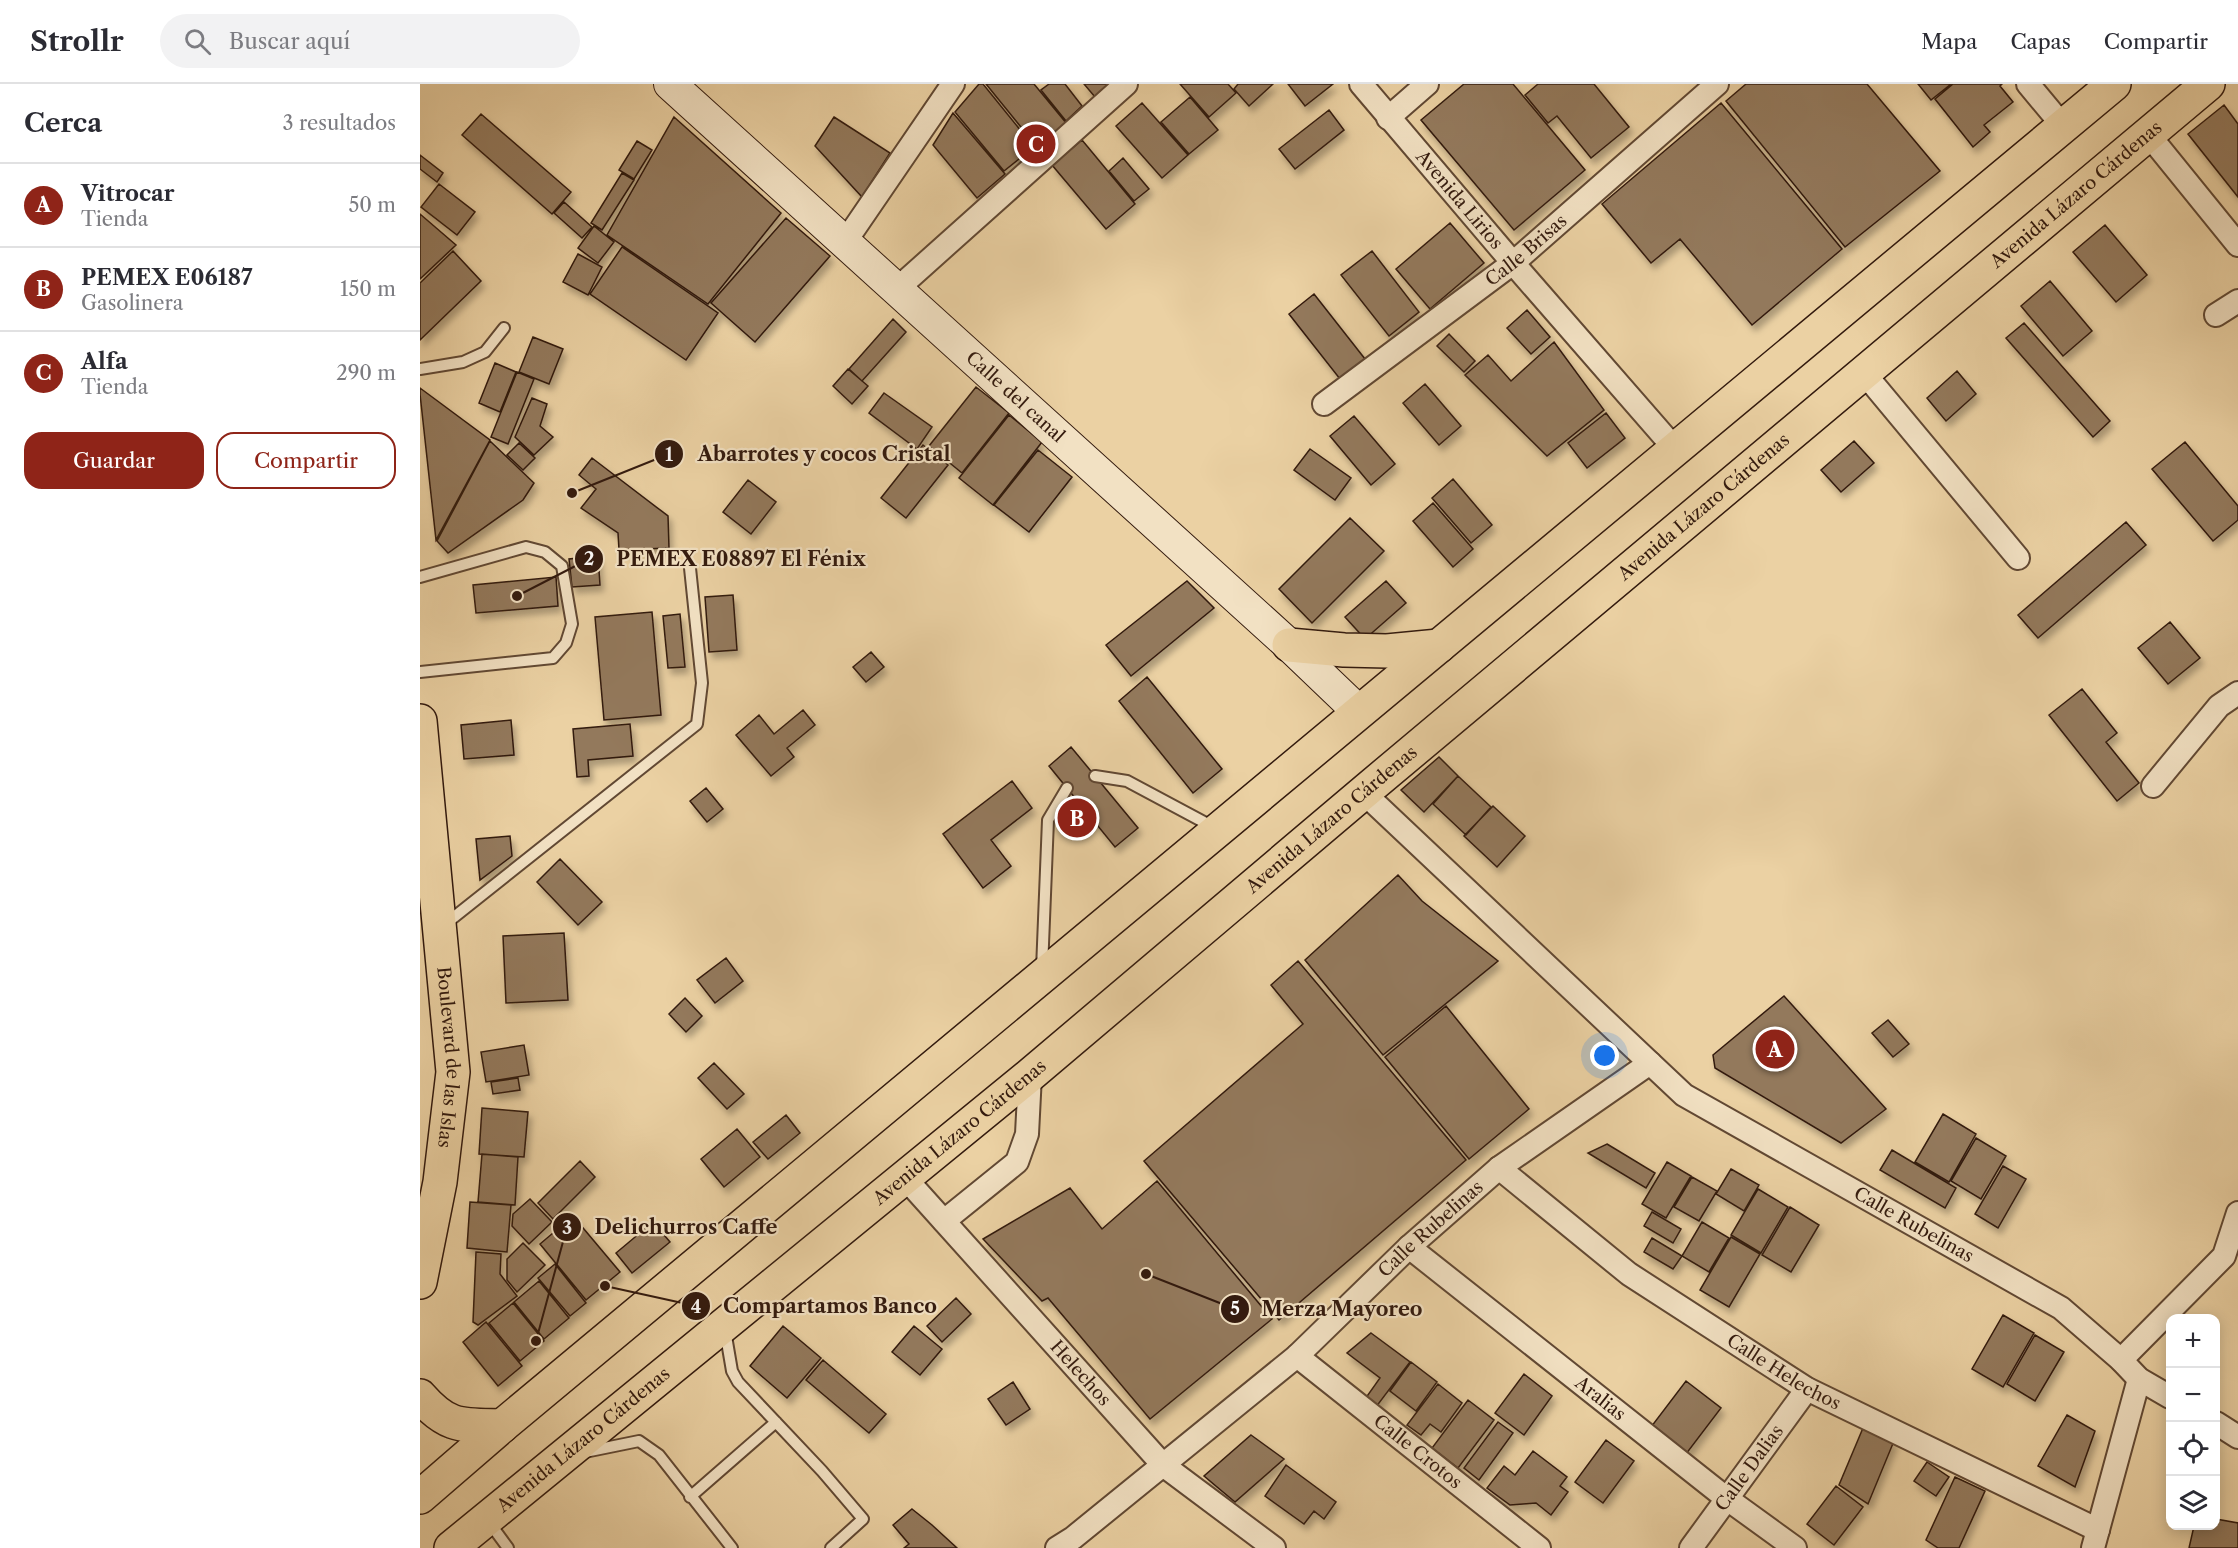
<!DOCTYPE html>
<html lang="es">
<head>
<meta charset="utf-8">
<style>
  body { margin:0; font-family:"Libre Caslon Text",serif; background:#f2f2f3; color:#2b2b33 }
  .controls { position:absolute; right:18px; bottom:18px; display:grid; overflow:hidden; border-radius:12px; box-shadow:0 3px 15px #0003 }
  .controls button { width:54px; height:54px; display:grid; place-items:center; padding:0; border:0; border-bottom:2px solid #e1e1e2; background:#fff; color:#2b2b33; font:30px sans-serif }
  .you { position:absolute; left:1185px; top:972px; width:21px; height:21px; margin:-15px; border:4px solid #fff; border-radius:50%; background:#1a73e8; box-shadow:0 0 0 9px #1a73e833 }
  .badge { display:grid; place-items:center; width:39px; height:39px; border-radius:50%; background:#8f2418; color:#fff; font-size:20px; font-weight:700 }
  .pin { position:absolute; translate:-50% -50%; border:3px solid #fff; box-shadow:0 2px 6px #0006 }
  .list { margin:0; padding:0; list-style:none }
  h2 { display:flex; justify-content:space-between; align-items:center; height:78px; margin:0; padding:0 24px; font-size:26px }
  h2 small { font-size:20px; font-weight:400; color:#7c7c81 }
  .list li { display:grid; grid-template-columns:39px 1fr auto; gap:18px; align-items:center; box-sizing:border-box; height:84px; padding:0 24px; border-top:2px solid #e1e1e2 }
  .list b { display:block; font-size:22px; white-space:nowrap }
  .list p { margin:0; font-size:20px; white-space:nowrap; color:#7c7c81 }
  .list em { font-size:20px; font-style:normal; color:#7c7c81 }
  .actions { display:flex; gap:12px; padding:18px 24px }
  .actions a { flex:1; padding:14px 0; border:2px solid #8f2418; border-radius:18px; text-align:center; font-size:21px; color:#8f2418 }
  .actions .main { background:#8f2418; color:#fff }
  .icon { flex:none; width:33px; height:33px; fill:none; stroke:currentColor; stroke-width:2; stroke-linecap:round; stroke-linejoin:round }
  .map { position:relative; flex:none; width:1818px; height:1464px; overflow:hidden }
  header { display:flex; align-items:center; gap:36px; box-sizing:border-box; height:84px; padding:0 30px; background:#fff; border-bottom:2px solid #e1e1e2 }
  header strong { font-size:28px }
  nav { display:flex; gap:33px; margin-inline-start:auto; font-size:21px }
  .search { width:420px; height:54px; background:#f2f2f3; display:flex; align-items:center; gap:15px; box-sizing:border-box; padding:0 21px; border-radius:33px; color:#7c7c81; font-size:22px }
  main { display:flex }
  aside { flex:1; background:#fff }
  .map>svg:first-child { display:block }
  .building { fill:#93795b; stroke:#331a0e; stroke-width:1.5; filter:url(#shadow) }
  .lines { fill:none; stroke-linecap:round; stroke-linejoin:round }
  .lane-casing { stroke:#614833; stroke-width:14 }
  .street-casing { stroke:#614833; stroke-width:26 }
  .secondary-casing { stroke:#331a0e; stroke-width:34 }
  .primary-casing { stroke:#331a0e; stroke-width:36 }
  .highway-casing { stroke:#331a0e; stroke-width:36 }
  .lane { stroke:#f2e1c3; stroke-width:10 }
  .street { stroke:#f2e1c3; stroke-width:22 }
  .secondary { stroke:#f2e1c3; stroke-width:32 }
  .primary { stroke:#ebd1a3; stroke-width:33 }
  .highway { stroke:#ebd1a3; stroke-width:33 }
  .labels { text-anchor:middle; stroke-width:4.5; stroke-linejoin:round; paint-order:stroke }
  .street-label { font-size:18px; fill:#331a0e; stroke:#f2e1c3 }
  .leader { fill:none; stroke:#331a0e; stroke-width:2 }
  .callout-dot { fill:#331a0e; stroke:#f2e1c3; stroke-width:2 }
  .mark-label { font-size:18px; text-anchor:middle; font-weight:bold; fill:#fff }
  .callout-label { font-size:20px; text-anchor:middle; font-weight:bold; fill:#331a0e; stroke:#f2e1c3; stroke-width:4.5; stroke-linejoin:round; paint-order:stroke }
</style>
</head>
<body>
<header>
<strong>Strollr</strong>
<div class="search"><svg class="icon" aria-label="search" viewBox="0 0 24 24"><circle cx="10" cy="10" r="6"/><path d="M15 15l6 6"/></svg>Buscar aquí</div>
<nav><a>Mapa</a><a>Capas</a><a>Compartir</a></nav>
</header>
<main>
<aside>
<h2>Cerca<small>3 resultados</small></h2>
<ul class="list">
<li><span class="badge">A</span><div><b>Vitrocar</b><p>Tienda</p></div><em>50 m</em></li>
<li><span class="badge">B</span><div><b>PEMEX E06187</b><p>Gasolinera</p></div><em>150 m</em></li>
<li><span class="badge">C</span><div><b>Alfa</b><p>Tienda</p></div><em>290 m</em></li>
</ul>
<div class="actions"><a class="main">Guardar</a><a>Compartir</a></div>
</aside>
<div class="map">
<svg width="1818" height="1464" viewBox="0 0 1818 1464">
  <defs>
    <filter id="shadow"><feDropShadow dx="3.5" dy="6" stdDeviation="3" flood-color="#0004"/></filter>
  </defs>
  <rect width="100%" height="100%" fill="#ebd1a3"/>
  <filter id="stains"><feTurbulence type="fractalNoise" baseFrequency=".00333" numOctaves="4"/><feColorMatrix values="0 0 0 0 .2 0 0 0 0 .09 0 0 0 0 .02 0 0 0 .5 -.17"/></filter>
  <radialGradient id="worn" r=".72"><stop offset=".6" stop-color="#630" stop-opacity="0"/><stop offset="1" stop-color="#630" stop-opacity=".3"/></radialGradient>
  <!-- building -->
  <path class="building" d="M559,0H563L614,63L584,87L535,28Z
    M566,0H614L647,40L618,64Z
    M629,0H645L662,22L646,37L621,6Z
    M664,0H691L675,13Z
    M760,0H808L816,9L789,33Z
    M818,0H853L829,22L814,5Z
    M868,0H913L885,22Z
    M1044,0H1093L1165,86L1094,146L1001,36Z
    M1118,0H1174L1209,43L1171,74L1137,32L1128,39L1105,11Z
    M1326,0H1447L1520,87L1425,163L1306,17Z
    M1498,0H1531L1511,16Z
    M1533,0H1582L1580,2L1593,18L1564,41L1570,48L1553,63L1515,15Z
    M770,13L798,46L769,70L741,38Z
    M722,19L768,71L742,94L696,42Z
    M1301,19L1422,165L1332,241L1260,155L1231,179L1182,120Z
    M1804,21L1818,40V113L1768,50Z
    M909,26L924,46L875,85L859,65Z
    M533,29L585,90L557,114L513,61Z
    M61,30L151,108L132,130L42,51Z
    M254,33L361,129L288,220L187,151Z
    M414,33L470,69L442,113L395,62Z
    M662,56L715,120L686,145L632,81Z
    M217,57L232,66L214,95L199,86Z
    M0,71L23,89L17,98L0,85Z
    M703,74L729,105L714,117L689,87Z
    M202,89L214,96L182,146L171,139Z
    M19,100L55,128L37,151L1,123Z
    M144,118L172,143L162,154L134,129Z
    M0,130L36,161L0,195Z
    M366,134L410,172L335,258L291,219Z
    M1030,139L1064,179L1010,225L976,185Z
    M1685,141L1727,191L1696,218L1653,168Z
    M174,142L194,158L178,179L158,164Z
    M202,163L298,229L266,276L170,210Z
    M33,167L61,197L0,256V199Z
    M952,167L999,228L969,252L921,191Z
    M158,170L182,183L168,211L143,198Z
    M1630,197L1672,247L1643,272L1601,222Z
    M894,210L945,275L920,295L869,230Z
    M1107,226L1130,253L1111,270L1087,244Z
    M473,235L486,248L442,297L429,285Z
    M1604,239L1690,337L1673,353L1586,254Z
    M1029,250L1055,277L1044,288L1017,262Z
    M113,253L143,265L129,300L99,288Z
    M1134,258L1184,326L1127,372L1045,291L1068,271L1091,297Z
    M75,279L96,288L80,328L59,319Z
    M428,285L448,302L432,320L413,302Z
    M1537,287L1556,310L1526,337L1507,314Z
    M97,288L114,295L88,360L71,353Z
    M1005,300L1041,342L1019,361L983,319Z
    M556,303L589,329L542,389L509,362Z
    M0,304L70,356L16,456L0,310Z
    M464,309L512,343L497,365L449,329Z
    M112,314L127,320L120,342L133,353L114,371L95,353Z
    M1186,329L1205,354L1167,384L1148,359Z
    M589,331L622,358L573,421L539,394Z
    M934,332L975,380L951,401L910,352Z
    M70,357L114,399L103,416L28,469L17,457Z
    M1434,357L1454,379L1421,408L1401,386Z
    M1765,358L1818,422V436L1793,457L1732,385Z
    M99,359L115,374L103,386L87,371Z
    M503,361L528,381L486,434L461,414Z
    M890,365L931,394L915,416L874,386Z
    M618,366L652,393L609,448L574,421Z
    M172,374L248,432L249,464L199,466L198,449L161,424L176,405L159,391Z
    M1033,395L1072,441L1051,459L1012,414Z
    M328,396L356,418L331,450L303,428Z
    M1013,419L1053,465L1033,483L993,437Z
    M930,434L964,467L892,539L859,505Z
    M1706,438L1726,461L1618,554L1598,531Z
    M178,472L180,501L152,503L149,475Z
    M136,493L138,522L56,529L53,501Z
    M767,497L794,524L711,592L686,561Z
    M966,497L986,519L945,555L925,533Z
    M313,511L317,566L289,568L285,513Z
    M232,528L241,631L184,636L175,533Z
    M260,530L265,583L248,584L243,532Z
    M1750,538L1780,574L1748,600L1718,564Z
    M451,568L464,583L446,598L433,583Z
    M727,593L802,685L773,709L699,617Z
    M1662,605L1697,649L1686,658L1719,699L1697,717L1629,631Z
    M383,626L395,641L367,664L374,673L351,692L316,651L339,631L354,650Z
    M91,636L94,671L44,675L41,641Z
    M210,640L213,672L168,676L169,692L157,693L153,645Z
    M651,663L718,744L695,763L629,682Z
    M1019,673L1038,692L1004,728L981,706Z
    M1038,692L1071,723L1046,751L1013,720Z
    M592,697L612,724L571,756L591,782L563,804L523,750Z
    M286,704L303,725L287,738L270,717Z
    M1073,722L1105,752L1077,783L1044,752Z
    M90,752L92,772L60,796L56,755Z
    M140,775L182,818L158,841L117,798Z
    M978,791L1002,817L1078,877L963,971L885,876Z
    M144,849L148,916L86,919L83,852Z
    M306,874L323,897L295,919L277,896Z
    M878,877L1046,1076L859,1236L724,1077L883,940L851,901Z
    M1364,912L1466,1025L1421,1059L1295,984L1293,971Z
    M265,914L282,932L266,948L249,930Z
    M1026,922L1109,1025L1049,1075L965,973Z
    M1468,936L1489,960L1473,973L1452,949Z
    M104,961L109,991L66,998L61,968Z
    M294,979L324,1010L307,1025L278,994Z
    M98,994L100,1006L73,1010L71,998Z
    M62,1024L108,1028L104,1073L59,1070Z
    M1523,1030L1556,1050L1529,1098L1495,1078Z
    M366,1031L380,1049L348,1075L333,1058Z
    M317,1045L340,1073L304,1103L281,1075Z
    M1556,1054L1586,1072L1561,1115L1531,1097Z
    M1187,1060L1235,1089L1226,1104L1168,1069Z
    M1472,1066L1536,1104L1525,1124L1460,1086Z
    M62,1070L98,1073L95,1121L58,1118Z
    M160,1077L175,1093L133,1135L118,1119Z
    M1247,1078L1271,1092L1246,1134L1222,1120Z
    M1583,1082L1606,1095L1578,1144L1555,1130Z
    M1311,1085L1339,1101L1324,1127L1296,1110Z
    M1272,1093L1297,1107L1279,1137L1254,1123Z
    M737,1097L852,1235L730,1335L628,1214L622,1217L563,1155L650,1104L682,1145Z
    M1338,1105L1368,1123L1341,1169L1311,1151Z
    M110,1115L132,1138L109,1160L92,1142L93,1130Z
    M50,1118L91,1121L87,1168L47,1164Z
    M1370,1123L1399,1141L1371,1188L1342,1171Z
    M1232,1128L1261,1145L1253,1159L1224,1142Z
    M153,1132L200,1188L166,1216L120,1160Z
    M233,1138L250,1158L212,1189L196,1169Z
    M1282,1138L1309,1154L1289,1188L1262,1172Z
    M1311,1153L1340,1170L1309,1223L1280,1206Z
    M1232,1154L1262,1172L1253,1185L1224,1168Z
    M103,1159L125,1181L97,1208L87,1196V1175Z
    M56,1168L81,1170L80,1190L97,1212L58,1241L53,1238Z
    M135,1180L166,1219L150,1232L118,1194Z
    M119,1197L149,1234L124,1255L94,1218Z
    M536,1214L551,1230L522,1258L507,1242Z
    M93,1219L124,1257L100,1277L69,1239Z
    M1583,1231L1614,1249L1583,1303L1552,1285Z
    M66,1238L102,1282L78,1302L43,1258Z
    M363,1242L401,1274L367,1314L330,1282Z
    M494,1242L522,1265L500,1291L472,1268Z
    M951,1249L990,1278L956,1323L945,1315L960,1294L927,1269Z
    M1615,1251L1644,1268L1615,1317L1587,1300Z
    M403,1276L466,1330L449,1349L386,1296Z
    M991,1278L1017,1298L996,1327L970,1307Z
    M1104,1290L1132,1312L1104,1351L1075,1329Z
    M1266,1297L1301,1324L1266,1370L1231,1343Z
    M593,1298L610,1325L586,1341L568,1315Z
    M1018,1300L1042,1319L1021,1348L1010,1340L1001,1351L987,1341Z
    M1048,1316L1074,1336L1038,1384L1012,1364Z
    M1647,1331L1675,1347L1655,1403L1618,1382Z
    M1078,1338L1093,1349L1059,1396L1044,1384Z
    M1443,1344L1474,1357L1448,1420L1419,1401Z
    M831,1351L864,1375L815,1418L784,1392Z
    M1186,1356L1214,1377L1183,1419L1155,1398Z
    M1113,1367L1147,1393L1140,1402L1148,1408L1131,1431L1116,1419L1090,1421L1067,1404L1084,1382L1095,1391Z
    M1507,1378L1529,1393L1516,1412L1494,1397Z
    M866,1381L916,1418L904,1435L894,1427L884,1440L845,1412Z
    M1535,1393L1565,1407L1539,1464H1518L1506,1456Z
    M1416,1402L1443,1423L1414,1461L1387,1440Z
    M492,1425L512,1441L537,1464H484L489,1460L473,1441Z
    M1796,1435L1818,1439V1464H1769L1774,1442H1796Z"/>
  <g class="lines">
    <!-- lane casing -->
    <g class="lane-casing">
      <path id="lane" d="M0,285L43,278L65,268L84,244
        M0,493L106,463L125,468L142,482L152,540L146,559L133,574L0,588
        M675,692L707,697L795,744
        M24,841L277,640L282,599L270,484
        M622,885L628,736L647,704
        M305,1246L312,1287L318,1298L402,1387L443,1435L411,1464
        M165,1368L219,1357L239,1371L312,1464
        M270,1413L356,1338
        M69,1438L88,1464"/>
    </g>
    <!-- street casing -->
    <g class="street-casing">
      <g id="street">
        <path id="s1" d="M941,0L1093,179L1256,366"/>
        <path d="M1608,0L1643,42"/>
        <path d="M968,34L1007,0"/>
        <path d="M1728,50L1818,161"/>
        <path d="M425,158L533,0"/>
        <path d="M477,205L706,0"/>
        <path d="M1796,231L1818,217"/>
        <path d="M1444,289L1598,474"/>
        <path id="s2" d="M904,320L1093,179L1297,0"/>
        <path d="M1733,702L1799,622L1818,609"/>
        <path d="M945,710L1230,979"/>
        <path id="s3" d="M1079,1084L1209,1190L1387,1305L1678,1446"/>
        <path id="s4" d="M486,1095L743,1381L854,1464"/>
        <path d="M524,1137L597,1078L607,1050L610,991"/>
        <path id="s5" d="M989,1163L1306,1414L1375,1464"/>
        <path id="s6" d="M877,1272L1119,1464"/>
        <path d="M1701,1276L1804,1172L1818,1129"/>
        <path d="M1796,1339L1818,1353"/>
        <path id="s7" d="M637,1464L653,1454L877,1272L989,1163L1079,1084L1230,979L1264,1011L1641,1224L1701,1276L1719,1295L1750,1313"/>
        <path id="s8" d="M1271,1464L1387,1305"/>
        <path d="M1673,1464L1719,1295"/>
      </g>
    </g>
    <!-- secondary casing -->
    <g class="secondary-casing">
      <g id="secondary">
        <path id="s9" d="M250,0L869,561L939,628"/>
      </g>
    </g>
    <!-- primary casing -->
    <g class="primary-casing">
      <g id="primary">
        <path d="M869,561L924,566L967,567L1019,562"/>
        <path d="M0,1413L82,1342L1694,0"/>
        <path id="s10" d="M31,1464L610,991L950,703L1788,0"/>
      </g>
    </g>
    <!-- highway casing -->
    <g class="highway-casing">
      <g id="highway">
        <path id="s11" d="M0,637L33,988L20,1098L0,1198"/>
        <path d="M0,1312C28,1344 41,1341 82,1342"/>
      </g>
    </g>
    <!-- lane -->
    <use href="#lane" class="lane"/>
    <!-- street -->
    <use href="#street" class="street"/>
    <!-- secondary -->
    <use href="#secondary" class="secondary"/>
    <!-- primary -->
    <use href="#primary" class="primary"/>
    <!-- highway -->
    <use href="#highway" class="highway"/>
  </g>
  <g class="labels">
    <!-- street labels -->
    <g class="street-label">
      <text dy="6" stroke="none"><textPath href="#s10" startOffset="2115">Avenida Lázaro Cárdenas</textPath></text>
      <text dy="6" stroke="none"><textPath href="#s1" startOffset="152">Avenida Lirios</textPath></text>
      <text dy="6" stroke="none"><textPath href="#s2" startOffset="254">Calle Brisas</textPath></text>
      <text dy="6" stroke="none"><textPath href="#s9" startOffset="466">Calle del canal</textPath></text>
      <text dy="6" stroke="none"><textPath href="#s10" startOffset="1629">Avenida Lázaro Cárdenas</textPath></text>
      <text dy="6" stroke="none"><textPath href="#s10" startOffset="1143">Avenida Lázaro Cárdenas</textPath></text>
      <text dy="6" stroke="none"><textPath href="#s11" startOffset="338">Boulevard de las Islas</textPath></text>
      <text dy="6" stroke="none"><textPath href="#s10" startOffset="657">Avenida Lázaro Cárdenas</textPath></text>
      <text dy="6" stroke="none"><textPath href="#s7" startOffset="1078">Calle Rubelinas</textPath></text>
      <text dy="6" stroke="none"><textPath href="#s7" startOffset="492">Calle Rubelinas</textPath></text>
      <text dy="6" stroke="none"><textPath href="#s3" startOffset="351">Calle Helechos</textPath></text>
      <text dy="6" stroke="none"><textPath href="#s4" startOffset="261">Helechos</textPath></text>
      <text dy="6" stroke="none"><textPath href="#s5" startOffset="244">Aralias</textPath></text>
      <text dy="6" stroke="none"><textPath href="#s10" startOffset="171">Avenida Lázaro Cárdenas</textPath></text>
      <text dy="6" stroke="none"><textPath href="#s6" startOffset="154">Calle Crotos</textPath></text>
      <text dy="6" stroke="none"><textPath href="#s8" startOffset="99">Calle Dalias</textPath></text>
    </g>
  </g>
  <!-- callouts -->
  <path class="leader" d="M152 409L249 370M97 512L169 475M116 1257L147 1143M185 1202L276 1222M726 1190L815 1225"/>
  <g class="callout-dot">
    <circle cx="152" cy="409" r="6"/>
    <circle cx="97" cy="512" r="6"/>
    <circle cx="116" cy="1257" r="6"/>
    <circle cx="185" cy="1202" r="6"/>
    <circle cx="726" cy="1190" r="6"/>
    <circle cx="249" cy="370" r="15"/>
    <circle cx="169" cy="475" r="15"/>
    <circle cx="147" cy="1143" r="15"/>
    <circle cx="276" cy="1222" r="15"/>
    <circle cx="815" cy="1225" r="15"/>
  </g>
  <g class="mark-label">
    <text x="249" y="377">1</text>
    <text x="169" y="481">2</text>
    <text x="147" y="1150">3</text>
    <text x="276" y="1229">4</text>
    <text x="815" y="1231">5</text>
  </g>
  <g class="callout-label">
    <text x="404" y="377">Abarrotes y cocos Cristal</text>
    <text x="321" y="482">PEMEX E08897 El Fénix</text>
    <text x="266" y="1150">Delichurros Caffe</text>
    <text x="410" y="1229">Compartamos Banco</text>
    <text x="922" y="1232">Merza Mayoreo</text>
  </g>
  <rect width="100%" height="100%" filter="url(#stains)"/>
  <rect width="100%" height="100%" fill="url(#worn)"/>
</svg>
<div class="controls">
<button>+</button>
<button>−</button>
<button><svg class="icon" aria-label="locate" viewBox="0 0 24 24"><circle cx="12" cy="12" r="6"/><path d="M12 2v4M12 18v4M2 12h4M18 12h4"/></svg></button>
<button><svg class="icon" aria-label="layers" viewBox="0 0 24 24"><path d="M12 4l9 5-9 5-9-5zM3 14l9 5 9-5"/></svg></button>
</div>
<div class="you"></div>
<div class="pin badge" style="left:1355px;top:965px">A</div>
<div class="pin badge" style="left:657px;top:734px">B</div>
<div class="pin badge" style="left:616px;top:60px">C</div>
</div>
</main>
</body>
</html>
